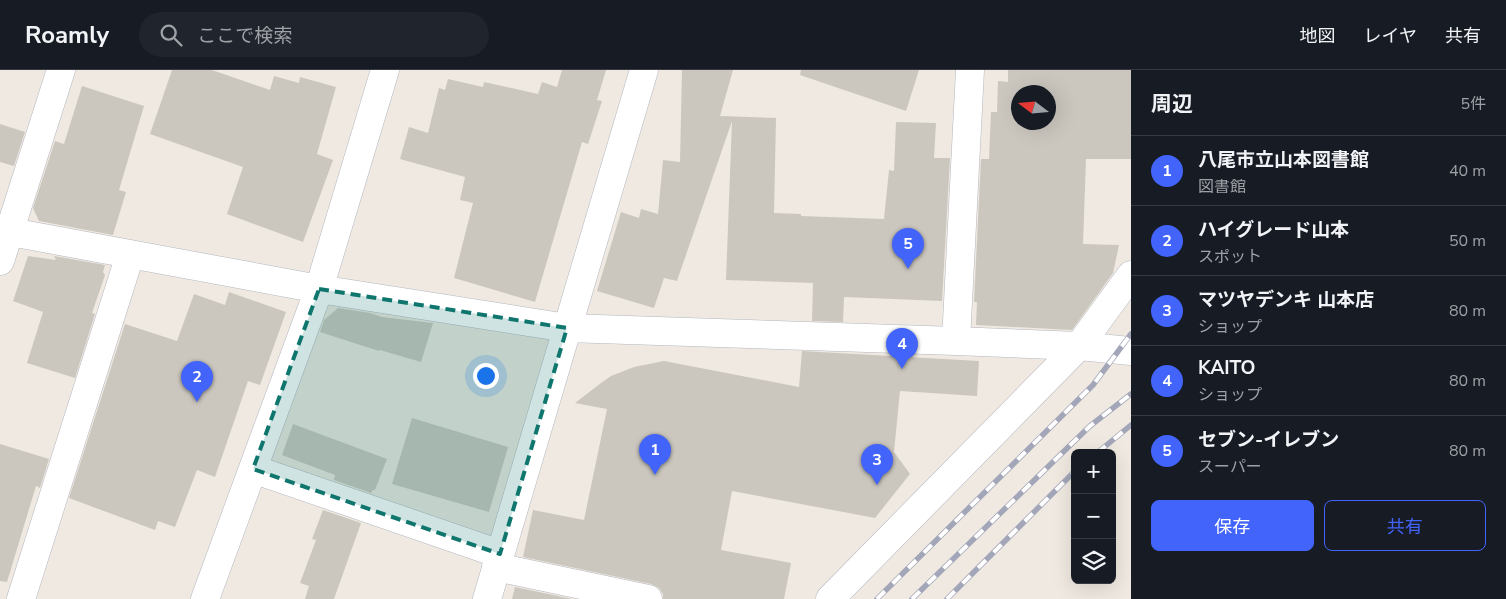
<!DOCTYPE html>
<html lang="ja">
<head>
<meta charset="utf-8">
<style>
  body { margin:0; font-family:"Nunito Sans","Noto Sans JP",sans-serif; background:#20242c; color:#f1f3f6 }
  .controls { position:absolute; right:15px; bottom:15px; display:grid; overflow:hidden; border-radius:8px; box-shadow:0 5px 20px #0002 }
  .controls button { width:45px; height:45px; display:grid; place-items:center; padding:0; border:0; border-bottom:1px solid #363941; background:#171b24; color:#f1f3f6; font:25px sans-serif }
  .compass { position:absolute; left:1011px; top:15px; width:45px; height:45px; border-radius:50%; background:#171b24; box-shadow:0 5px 20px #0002; rotate:286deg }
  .you { position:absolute; left:485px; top:305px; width:18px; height:18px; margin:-12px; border:4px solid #fff; border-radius:50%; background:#1a73e8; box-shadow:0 0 0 8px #1a73e833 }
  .badge { display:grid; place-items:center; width:32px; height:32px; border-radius:50%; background:#4264fb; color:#fff; font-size:16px; font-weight:700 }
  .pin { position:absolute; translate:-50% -41px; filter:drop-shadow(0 1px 2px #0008) }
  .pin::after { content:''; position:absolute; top:26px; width:18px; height:15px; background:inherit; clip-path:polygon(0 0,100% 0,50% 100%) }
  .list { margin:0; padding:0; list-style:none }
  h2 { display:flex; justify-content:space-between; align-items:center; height:65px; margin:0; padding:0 20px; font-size:21px }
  h2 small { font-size:16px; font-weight:400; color:#9ea1a6 }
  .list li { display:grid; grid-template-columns:32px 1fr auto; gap:15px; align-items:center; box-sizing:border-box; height:70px; padding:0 20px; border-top:1px solid #363941 }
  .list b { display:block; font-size:19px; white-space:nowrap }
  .list p { margin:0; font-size:16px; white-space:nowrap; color:#9ea1a6 }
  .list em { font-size:16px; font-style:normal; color:#9ea1a6 }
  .actions { display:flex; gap:10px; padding:15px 20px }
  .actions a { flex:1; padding:11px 0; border:1px solid #4264fb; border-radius:8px; text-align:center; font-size:18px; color:#4264fb }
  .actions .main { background:#4264fb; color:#fff }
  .icon { flex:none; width:28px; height:28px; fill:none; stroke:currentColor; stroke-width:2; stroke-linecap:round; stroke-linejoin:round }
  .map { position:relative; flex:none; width:1131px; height:529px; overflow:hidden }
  header { display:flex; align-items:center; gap:30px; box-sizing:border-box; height:70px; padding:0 25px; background:#171b24; border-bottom:1px solid #363941 }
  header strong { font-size:24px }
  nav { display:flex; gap:28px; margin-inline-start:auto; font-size:18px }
  .search { width:350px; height:45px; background:#20242c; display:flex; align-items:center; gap:12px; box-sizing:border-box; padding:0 18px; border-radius:28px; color:#9ea1a6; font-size:19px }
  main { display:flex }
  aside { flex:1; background:#171b24 }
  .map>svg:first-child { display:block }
  .building { fill:#cbc7bf; fill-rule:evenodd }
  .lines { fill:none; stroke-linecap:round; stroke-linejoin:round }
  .street-casing { stroke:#b4b7c1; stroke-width:29 }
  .street { stroke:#fff; stroke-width:28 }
  .rail-casing { stroke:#a3a6b8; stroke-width:5.5 }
  .rail { stroke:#fff; stroke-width:4; stroke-dasharray:11; stroke-linecap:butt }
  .marked { fill:#0f766e; fill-opacity:0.2; stroke:#0f766e; stroke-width:4; stroke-dasharray:10 6; stroke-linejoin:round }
</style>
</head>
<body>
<header>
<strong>Roamly</strong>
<div class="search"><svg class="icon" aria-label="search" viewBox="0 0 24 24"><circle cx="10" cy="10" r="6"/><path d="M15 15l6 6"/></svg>ここで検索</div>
<nav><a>地図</a><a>レイヤ</a><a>共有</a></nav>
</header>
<main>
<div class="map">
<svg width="1131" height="529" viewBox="0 0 1131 529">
  <rect width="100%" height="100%" fill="#efe9e1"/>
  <!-- building -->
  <path class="building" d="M172,0H212L270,20L274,6L299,13L300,7L336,17L317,84L333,90L303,172L227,144L243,97L150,64Z
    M562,0H606L597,30L602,31L588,74L582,72L535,232L454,208L473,133L460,130L465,107L400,89L409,57L428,63L439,18L445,20L448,9L483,17L484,12L538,24L542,12L557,17Z
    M682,0H733L720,46L776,48L774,143L801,144V146L884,149L889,100L894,101L896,52L936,53L934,88H950L942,231L844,227L843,252L812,251L813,213L726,210L732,51L677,211L664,208L654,238L597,221L621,142L639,148L641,139L658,144L663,90L680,92Z
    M801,0H919L906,41L800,5Z
    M1008,0H1131V89H1086L1083,174L1119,175L1113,203L1072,260L976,255L977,232H974L981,89H989L991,42H997L998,11L1008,12ZM1018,22H1048V52H1018Z
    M82,16L144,36L119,120L126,122L113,165L39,151L33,138L55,71L64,74Z
    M0,54L25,62L14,96L0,92Z
    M28,186L56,190L54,186L105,195L103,202L105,205L92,243L95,244L75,308L27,293L43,242L13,231Z
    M229,222L286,242L260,315L248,311L215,407L197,400L175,457L158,451L155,460L69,428L125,254L177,271L194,224L225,235Z
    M338,238L370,243L382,247L433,253L421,292L380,280L379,281L320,262L324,250Z
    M802,281L979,291L977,326L900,321L894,382L910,404L875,448L732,421L721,480L791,493L784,529H663V524L659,518L651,514L523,487L533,440L584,450L607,339L575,333L601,313L611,306L634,297L664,291L799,317Z
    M412,348L508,377L489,442L392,414Z
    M293,354L387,389L375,420H373L371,423L334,410L335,405L282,385Z
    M0,374L49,389L40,418L36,416L7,512L0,511Z
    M323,440L361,453L334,529H305L309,516L300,513L316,470L312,469Z
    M515,517L572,529H512Z"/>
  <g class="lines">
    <!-- street casing -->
    <g class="street-casing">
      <path id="street" d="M0,160L319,219L567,258L956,271L1079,276L1131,281
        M0,191L61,0
        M956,271L970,0
        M253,399L500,484
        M496,497L648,529
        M21,529L130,185
        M205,529L319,219L385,0
        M487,529L644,0
        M830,529L1079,276L1131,205"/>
    </g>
    <!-- street -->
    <use href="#street" class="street"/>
    <!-- rail casing -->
    <g class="rail-casing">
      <path id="rail" d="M1097,383L1131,355
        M877,529L1093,315L1131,264
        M912,529L1090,356L1131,324
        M947,529L1075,401"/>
    </g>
    <!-- rail -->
    <use href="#rail" class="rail"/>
  </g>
  <!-- marked area -->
  <path class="marked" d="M319,219L567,258L500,484L253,399Z"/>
</svg>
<div class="controls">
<button>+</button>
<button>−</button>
<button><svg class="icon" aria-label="layers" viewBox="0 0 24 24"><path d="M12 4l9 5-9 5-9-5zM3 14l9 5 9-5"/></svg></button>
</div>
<svg class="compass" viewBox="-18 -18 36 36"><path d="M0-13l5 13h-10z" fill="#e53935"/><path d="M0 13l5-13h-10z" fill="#9ea1a6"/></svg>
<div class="you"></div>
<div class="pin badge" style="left:655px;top:405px">1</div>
<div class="pin badge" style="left:197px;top:332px">2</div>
<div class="pin badge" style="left:877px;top:415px">3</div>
<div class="pin badge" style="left:902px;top:299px">4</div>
<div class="pin badge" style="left:908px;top:199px">5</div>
</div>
<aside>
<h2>周辺<small>5件</small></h2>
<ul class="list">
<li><span class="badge">1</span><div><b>八尾市立山本図書館</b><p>図書館</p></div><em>40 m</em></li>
<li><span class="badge">2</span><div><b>ハイグレード山本</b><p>スポット</p></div><em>50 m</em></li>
<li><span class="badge">3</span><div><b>マツヤデンキ 山本店</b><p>ショップ</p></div><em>80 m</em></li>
<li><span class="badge">4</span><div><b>KAITO</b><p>ショップ</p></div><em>80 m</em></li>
<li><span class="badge">5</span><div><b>セブン-イレブン</b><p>スーパー</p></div><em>80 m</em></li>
</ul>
<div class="actions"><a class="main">保存</a><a>共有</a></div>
</aside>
</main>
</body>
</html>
